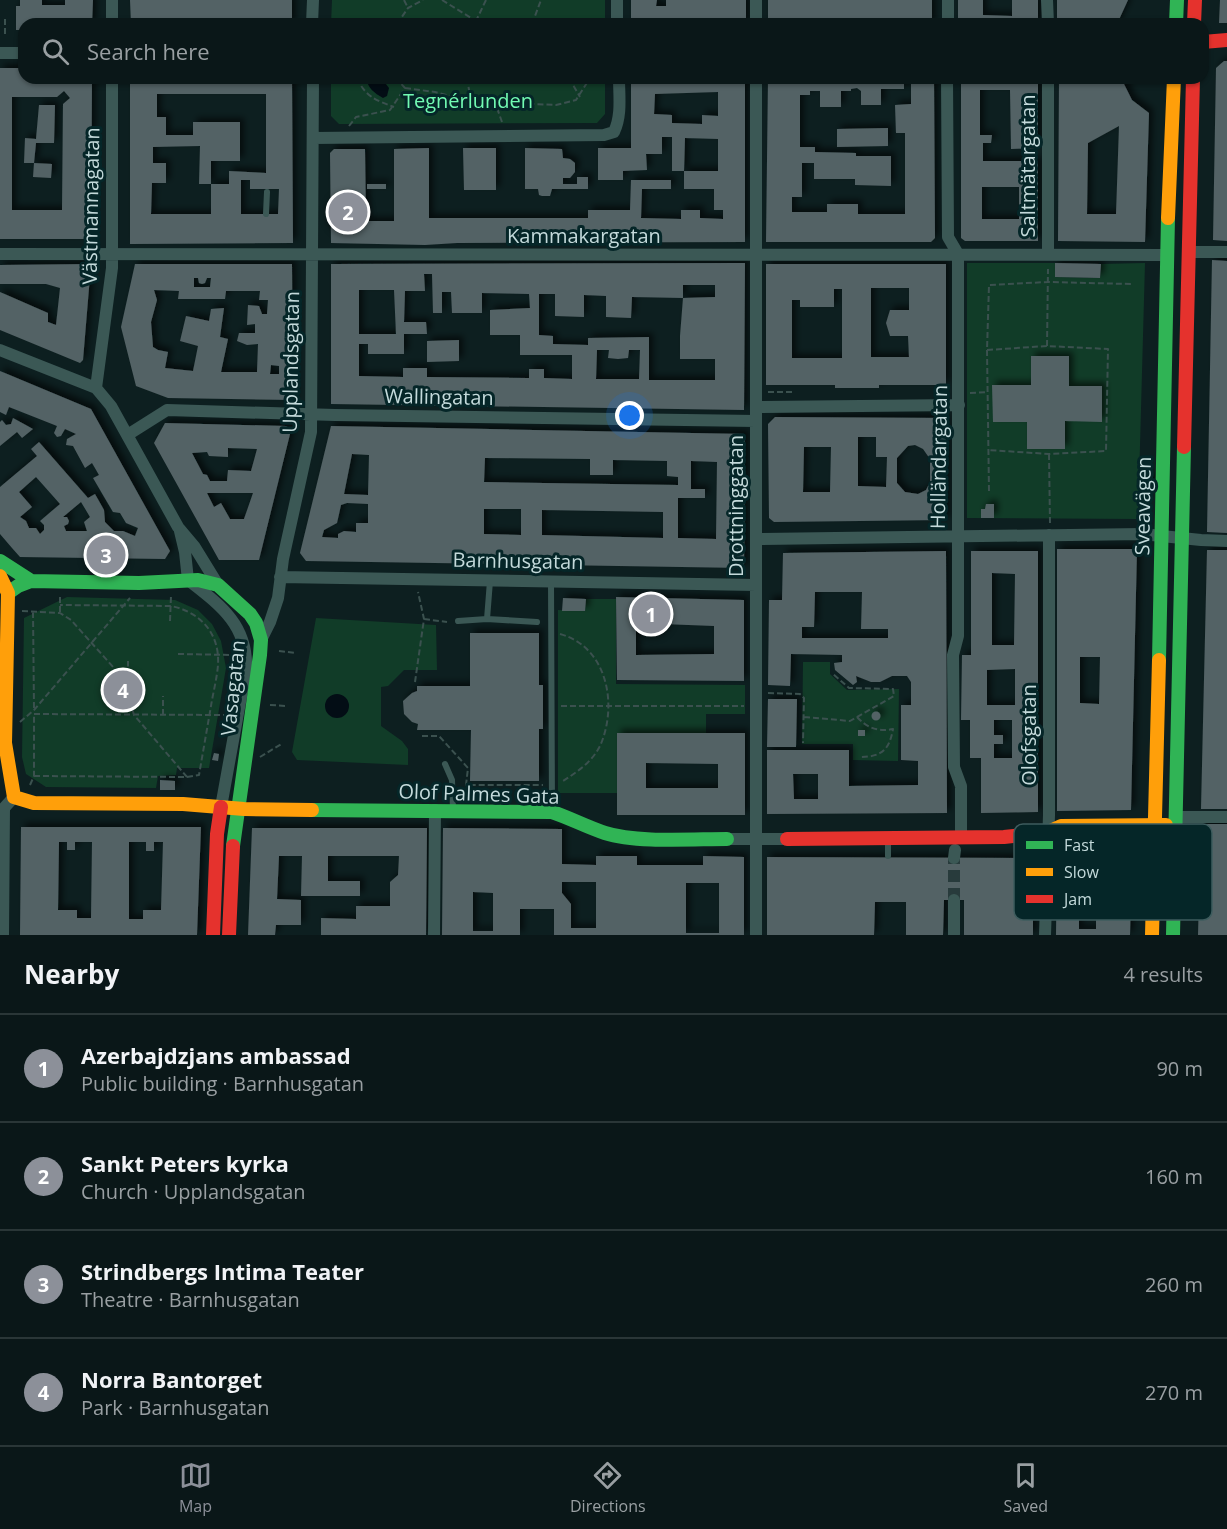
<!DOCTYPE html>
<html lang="en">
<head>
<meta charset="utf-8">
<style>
  body { margin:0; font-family:"Open Sans",sans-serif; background:#182425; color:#f1f3f6 }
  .you { position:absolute; left:630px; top:416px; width:21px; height:21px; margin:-15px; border:4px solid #fff; border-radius:50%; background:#1a73e8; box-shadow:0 0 0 9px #1a73e833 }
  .badge { display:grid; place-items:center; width:39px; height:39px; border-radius:50%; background:#8c9099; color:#fff; font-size:20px; font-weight:700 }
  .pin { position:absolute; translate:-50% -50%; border:3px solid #fff; box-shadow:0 2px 6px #0006 }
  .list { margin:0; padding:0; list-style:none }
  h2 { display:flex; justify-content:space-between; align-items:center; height:78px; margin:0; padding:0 24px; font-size:26px }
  h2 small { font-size:20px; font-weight:400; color:#999fa2 }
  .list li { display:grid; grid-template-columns:39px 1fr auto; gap:18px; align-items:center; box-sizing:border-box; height:108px; padding:0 24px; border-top:2px solid #2a3637 }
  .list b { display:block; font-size:22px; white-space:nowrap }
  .list p { margin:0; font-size:20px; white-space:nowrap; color:#999fa2 }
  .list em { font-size:20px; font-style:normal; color:#999fa2 }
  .icon { flex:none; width:33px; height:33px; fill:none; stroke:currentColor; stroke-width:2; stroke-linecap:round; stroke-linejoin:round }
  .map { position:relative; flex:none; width:1227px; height:935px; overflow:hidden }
  .search { position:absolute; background:#0a1718; box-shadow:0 2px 4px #0004; left:18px; right:18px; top:18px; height:66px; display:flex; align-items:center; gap:15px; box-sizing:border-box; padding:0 21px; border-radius:18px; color:#999fa2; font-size:22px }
  .sheet { height:510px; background:#0a1718 }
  nav { display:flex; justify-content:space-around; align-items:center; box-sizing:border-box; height:84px; border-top:2px solid #2a3637; background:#0a1718; font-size:16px; color:#999fa2 }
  nav a { display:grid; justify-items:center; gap:3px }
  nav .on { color:#8c9099 }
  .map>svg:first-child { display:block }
  .green { fill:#113c28 }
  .water { fill:#030d15 }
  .building { fill:#536265; fill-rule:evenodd; filter:url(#shadow) }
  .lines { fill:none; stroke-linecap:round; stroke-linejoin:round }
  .street-tunnel { stroke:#283b3c; stroke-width:12; stroke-dasharray:12 6; stroke-linecap:butt }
  .path { stroke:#3b514f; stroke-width:2; stroke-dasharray:6 3; stroke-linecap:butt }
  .lane { stroke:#3b5855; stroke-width:6 }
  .street { stroke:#3b5855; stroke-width:12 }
  .fast { stroke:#30b455; stroke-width:14 }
  .slow { stroke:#ff9f0a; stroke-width:14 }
  .jam { stroke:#e5322d; stroke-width:14 }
  .labels { text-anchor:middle; stroke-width:6; stroke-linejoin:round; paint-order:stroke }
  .park-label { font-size:20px; fill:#72fbb3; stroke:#052628 }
  .street-label { font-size:20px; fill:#c4dadb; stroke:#052628 }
  .key { fill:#052628; stroke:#3e5c5e; stroke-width:1.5 }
  .key-label { font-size:16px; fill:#c4dadb }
</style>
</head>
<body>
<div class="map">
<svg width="1227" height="935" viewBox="0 0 1227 935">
  <defs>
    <filter id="shadow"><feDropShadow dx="4" dy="-4" stdDeviation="3" flood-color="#0009"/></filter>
  </defs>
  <rect width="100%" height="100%" fill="#0d1f20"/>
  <!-- green -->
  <path class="green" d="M332,0H605V24H331Z
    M331,78H605V114L597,123L339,124L331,116Z
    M967,263H1055V277L1100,278L1101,264L1145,263L1138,519L967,518Z
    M67,597L175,600L198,610L212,624L221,641L226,668L209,768H177L176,775L158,776L156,788L46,787L26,774L22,757L24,618Z
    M586,599H616V684L745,685V714H706V733H617V793H558V610L585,611Z
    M316,618L436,625L437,670H404L388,686L381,687V726L402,741L408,749V765L297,760L292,752Z
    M803,662H830V674L847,690L899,689L898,761L853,760V744H802Z"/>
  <!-- water -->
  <path class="water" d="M366,78L382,79L389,88L387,96L383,98C374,93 368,88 366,78Z
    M325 706a12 12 0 1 1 24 0a12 12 0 1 1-24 0Z"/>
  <!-- building -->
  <path class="building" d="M20,0H42V5H65V0H93L92,24H24V30H16V6H20Z
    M130,0H292V24H131Z
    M631,0H657L656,6H666V0H746V24H631Z
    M768,0H932V24H768Z
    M958,0H983V15L1012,16V0H1038V24H958Z
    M1057,0H1128L1117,24H1057Z
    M1220,0H1227V23H1219Z
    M1224,61H1227V241L1213,240L1216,68Z
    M0,68H24V78H92L91,239H0ZM64,91L70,98L63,104L62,210H12V97H57Z
    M130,78H292L293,243L130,244ZM157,94H266V173L229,171V184H211V214H151L152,183H166V163H153V147L200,146L199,184H211V161H240V122H193V135H166V117H157ZM241,180H250V189H279L278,214H241Z
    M631,78H745V242L457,243L425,245L331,243L330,153L334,149H365L366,221H394V149L429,148V218H588V210H630L631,180H671V189H642L641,218L681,219V210H700V218L723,219V210H714V189H684V171H718V139L685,138L684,171H672V137H662V154H646L647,170L623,171V180H598V148H631ZM718,92V116L702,115V124L672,123V115L654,114L655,94Z
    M768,78H934L935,238L931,242H766ZM904,82H911V104L895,105L896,133H905V214H858V204H827V212H792V197H802V163H814V179H855V185L891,186V156H856V153L815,152V147H800V95H810V91H820V107H841V91H851V89L857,88L861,91V105H881V89H904Z
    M961,78H1038V148L1011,149L1010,90H980V135H992L991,143H983V161H1038V241H965L961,238ZM982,187H1019V219H982Z
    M1059,78H1121L1132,100L1149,113L1145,242L1058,241ZM1119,126L1116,214H1087L1088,143Z
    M39,105H55L54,143H36L34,163H24L25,138L36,139Z
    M888,128V146L837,147V129Z
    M463,148H496V190H464Z
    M525,148L562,149L563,158L570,159L575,163V172L570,178H563V184H577V177H588V189H552L550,196H542L539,195L538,189H525Z
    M34,163L52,164L51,178L33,177Z
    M367,184H386V189H367Z
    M1212,260L1227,261V533L1207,532Z
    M745,263L744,410L331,404V264ZM424,274H432L433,313H442V292H451L452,313H482V293L529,294L530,308L490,310V335H520V355H572V379L544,378V369H529V378L427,377V368H403V377L359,376V344H368V354H404V334H427L426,322H404L405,291H425ZM683,285H715V297L683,298L680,336V359H715V380H649V337L588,338V345L553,344V336L539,335V294H555V316L584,317V295L606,296V317L631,318L632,297L683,298ZM359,290H394L396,334H359ZM597,350H609L608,358L618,359L628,358L629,350H640L639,379H596Z
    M1055,263L1101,264L1100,278L1055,277Z
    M91,264L83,360L80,363L0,330V292L48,313V322L56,325L60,288L46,284H0V265Z
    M135,264H292L293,400L168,398L136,386L121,327ZM194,278H198L199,283L202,284L205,283L207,278H211L210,287H194ZM154,290L179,291L178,299H225L226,291H260L259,300H268L267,314H262L259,306L248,305L247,325L255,324V333H239L237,341L247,345L258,344L257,372H221L228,339L220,337L224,308L211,309L209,321L186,316L180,341L198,346L193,371L165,368L168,352L158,350L153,347L151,322L157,300ZM271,365L279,366V374H270Z
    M766,264H946V385H879V388H835V385H766ZM871,288H909V310H890L886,323L890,336H908L909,357H871ZM834,289H842V358H792V300H800V307H834Z
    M459,340V361L427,362V341Z
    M1031,356H1069V386H1102V422L1065,421V449H1027V422H993L992,385H1031Z
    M0,371L91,409L170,551L165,559L20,557L12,548L0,534V487L37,456L31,449L39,442L88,498L95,494L104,510L105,522L114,531H123L135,536L138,528L126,523L120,513L113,512L93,478L99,475L92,463L85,468L73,446L66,445L67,439L76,434L65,429L61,436L57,437L54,433L57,426L9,407L6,415L0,412ZM36,477L60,504L40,521L44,525V530L40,534L36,528H29L26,521L20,517L32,507L19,492ZM81,502L90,517L84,522L87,531H66L64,526L68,524L69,521L67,517H63Z
    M775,417L946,418V520L774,522L769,518L768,424ZM858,437H876V457H887L886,487L858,486ZM908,446L915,445L923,449L930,459V482L926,490L918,494L905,492L897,483V458ZM804,447H831L830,492H803Z
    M13,418L33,429L22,438L17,432L0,446V422L2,420L6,425L11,424Z
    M165,423L286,426L291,430L259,560H219L154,443ZM228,448L257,449L251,471L228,470L227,481H210L207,475L203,474L192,453L207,452L209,456L228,457ZM207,493H253L244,519H230L221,503L214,507Z
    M331,426L745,434L744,568L306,561L300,553ZM352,454L369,455L368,495L344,494ZM485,458L590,459V475H613V460L667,461V476L678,477V485L484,482ZM691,461L717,462L716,539L678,538V498H705V489H691ZM347,503L368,504V523H356V532L344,531L338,534V538L322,537L324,530L337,523L341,505ZM484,509H521V535L484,534ZM542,510L663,512V538L542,535Z
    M1145,476H1153L1152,490H1144Z
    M986,504H994V518H981V509H985Z
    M1057,549H1137L1131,810L1057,811ZM1080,657H1100L1099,704L1080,703Z
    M1207,550H1227V809H1201Z
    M946,551L947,813L767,814V750H849V786L918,785V761L901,760V705H911V682L907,676H892L880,682H871L856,676L857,682L853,685L835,670L834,663L842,662V655L791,654L790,686L768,685L769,600H782L783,553ZM815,592H862L861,629H888V638H802V627H814ZM793,774H818V799H794Z
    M971,551H1038V812L981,813V758H970V720H961L962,655H971ZM992,573L1015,574L1014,645H992ZM1015,669V705H987V670ZM994,720H1012V758H994V744H1003V735H994Z
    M616,597L744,600V681L617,680ZM636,623L714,626V654L636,655Z
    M563,598L586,599L585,611H562Z
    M470,633H539V685H543V729H539V781H470L471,730H417L418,724L412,722L404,714L403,701L412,693L417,691V686H470Z
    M768,699H797L796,747H767Z
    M871.5 716a4.5 4.5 0 1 1 9 0a4.5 4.5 0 1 1-9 0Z
    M858,730H865V736H858Z
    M617,733H745V815H617ZM646,763L718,764V788H646Z
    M214,753L219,754L218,761L212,760Z
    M160,780L175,781V790H160Z
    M1201,824H1227V935H1198Z
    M21,827H201L197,935H20ZM59,842H67V850H75V842H92L91,918H77V910H58ZM129,842H146V851H154V842H163L161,910H143V919H129Z
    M252,828H427L426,935H321V918L356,919V906H390V882L398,875L399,856H328V881H360V896H301L302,856H279L277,899L301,900V925H276L275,935H248Z
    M443,828L562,829V864L596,865V856H637V865H703V856L744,857V935H554V909H520V935H442ZM562,882H596V928H571V904L562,893ZM686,883H719V933H686ZM473,892L493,893V931H473Z
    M1132,850L1130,935H1056L1057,851ZM1079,901H1096V929H1079Z
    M767,857L1033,858V935H964V900H944L943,935H906V902H875L874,935H767Z"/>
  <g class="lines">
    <!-- street-tunnel -->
    <path class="street-tunnel" d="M954,900V858"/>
    <!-- path -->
    <path class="path" d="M404,0L408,8
      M442,0L476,21V24
      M486,0L476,21L504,24
      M397,24L408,8L423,0
      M532,24L541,0
      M5,34V18
      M357,78C365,96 375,100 394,107
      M469,78L468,84L471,101
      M569,78L580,97
      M405,88L435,92L497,108L532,104L556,105L576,100L590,78
      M497,108L502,122
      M349,126L356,117L390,110L405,88L396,78
      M1047,346L1048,269
      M987,350L1047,346L1108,349L1106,451L1049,454L988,450
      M768,392H795
      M970,393L988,392
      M1049,454L1050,523
      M989,491L987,350L989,285L1048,282L1131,284
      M60,597V613
      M22,611L60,613L71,620L114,668L125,684L134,715L187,777
      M33,612L34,708
      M424,619L447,622
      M170,621L171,596
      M560,634C608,647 618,706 600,746C592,762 577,772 563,781
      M279,651L296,653
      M178,654L231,655
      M415,682L424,619L418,592
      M125,684L128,677V661
      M768,693L800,694L804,698L803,743
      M270,705L287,706
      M561,706H744
      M34,714L224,715
      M163,715V696
      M804,717L850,721L894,696L893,689L849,688L832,673
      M857,717C867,728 878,732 893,729C889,751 881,757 859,757
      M20,722L34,710L130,598
      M422,736H439L468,768L466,785H543
      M260,757L283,743
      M34,776L187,777L199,775C203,752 207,729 211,706C213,693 217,678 218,665C220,633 200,612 171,606L60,605
      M30,785L34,776V714
      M413,787V795
      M1193,838H1206V830
      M1129,852L1134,848"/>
    <!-- lane -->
    <path class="lane" d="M266,214L267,192
      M551,581L552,811
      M487,619L490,581
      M458,621L487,619L537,622
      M445,764L452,780L453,810
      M888,839V856"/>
    <!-- street -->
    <path class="street" d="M112,0V24
      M948,0V24
      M1047,0L1048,24
      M312,24L313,0
      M617,24V0
      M756,24V0
      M0,53H24
      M947,78L948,237L958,254V636L953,655L954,767L961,786V838
      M1048,78V254
      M313,138L604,135L614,132C622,115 619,96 619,78
      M1189,252H1227
      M0,254L1167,255
      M0,350L96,388L111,406L178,527L194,546L218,585
      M96,388L112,268V78
      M756,407L959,405
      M129,434L167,410L335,415L756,421
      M180,531L185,552L188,580C220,605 248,625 246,669L221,807
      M756,539L1142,534L1201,540L1227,541
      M280,577L756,585
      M261,640L270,622L278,598L283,559L311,432L313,78
      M1176,817H1227
      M727,839H787
      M954,858L955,850
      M954,934V900
      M3,935L4,808L14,797
      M434,935L435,810
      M756,935V78
      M1045,935L1049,815V535"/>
    <!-- fast -->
    <path class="fast" d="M1176,24L1177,0
      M0,561L31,581
      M8,593L18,586L31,581L139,583L198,580L218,585L250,614L256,623L261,640L260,655L233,846
      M1159,660L1168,218
      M312,810L552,812C570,818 587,827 605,833C636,843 693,839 727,839
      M1173,935L1184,447"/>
    <!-- slow -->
    <path class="slow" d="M1168,218L1174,78
      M0,576L8,593L5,743L14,797L34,803L183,804L244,809L312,810
      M1040,833L1048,832L1061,826L1166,825
      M1152,935L1159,660"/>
    <!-- jam -->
    <path class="jam" d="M1194,24L1195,0
      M1203,42L1227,40
      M1184,447L1193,78
      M787,839L1004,837L1040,833
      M213,935L217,834L221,807
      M229,935L233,846"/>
  </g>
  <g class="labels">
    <!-- park labels -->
    <g class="park-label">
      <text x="468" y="108">Tegnérlunden</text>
    </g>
    <!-- street labels -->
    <g class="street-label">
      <text transform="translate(1028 166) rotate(-90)" y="7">Saltmätargatan</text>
      <text transform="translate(91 206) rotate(-89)" y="7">Västmannagatan</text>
      <text x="584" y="243">Kammakargatan</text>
      <text transform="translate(291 362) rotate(-89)" y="7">Upplandsgatan</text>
      <text transform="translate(439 397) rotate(1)" y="7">Wallingatan</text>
      <text transform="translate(939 457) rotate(-89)" y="7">Holländargatan</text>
      <text transform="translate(736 506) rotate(-90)" y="7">Drottninggatan</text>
      <text transform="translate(1143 506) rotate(-89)" y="7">Sveavägen</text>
      <text transform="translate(518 561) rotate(1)" y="7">Barnhusgatan</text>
      <text transform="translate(233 688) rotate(-84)" y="7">Vasagatan</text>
      <text transform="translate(1029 735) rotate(-90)" y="7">Olofsgatan</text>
      <text transform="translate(479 794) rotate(2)" y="7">Olof Palmes Gata</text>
    </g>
  </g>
  <!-- legend -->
  <rect x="1014" y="824" width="198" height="96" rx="9" class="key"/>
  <rect x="1026" y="841" width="27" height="8" fill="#30b455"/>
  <rect x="1026" y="868" width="27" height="8" fill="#ff9f0a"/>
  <rect x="1026" y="895" width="27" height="8" fill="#e5322d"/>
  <g class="key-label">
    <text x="1064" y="851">Fast</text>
    <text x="1064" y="878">Slow</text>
    <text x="1064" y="905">Jam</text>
  </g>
</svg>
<div class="you"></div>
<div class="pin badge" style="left:651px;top:614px">1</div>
<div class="pin badge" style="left:348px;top:212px">2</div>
<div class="pin badge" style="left:106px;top:555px">3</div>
<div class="pin badge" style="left:123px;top:690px">4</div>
<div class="search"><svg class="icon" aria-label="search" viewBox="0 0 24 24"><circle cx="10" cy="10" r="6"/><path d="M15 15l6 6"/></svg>Search here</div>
</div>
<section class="sheet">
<h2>Nearby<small>4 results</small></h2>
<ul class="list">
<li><span class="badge">1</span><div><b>Azerbajdzjans ambassad</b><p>Public building · Barnhusgatan</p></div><em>90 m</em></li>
<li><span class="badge">2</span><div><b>Sankt Peters kyrka</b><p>Church · Upplandsgatan</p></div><em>160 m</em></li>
<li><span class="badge">3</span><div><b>Strindbergs Intima Teater</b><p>Theatre · Barnhusgatan</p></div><em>260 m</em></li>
<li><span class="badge">4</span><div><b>Norra Bantorget</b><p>Park · Barnhusgatan</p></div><em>270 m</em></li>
</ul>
</section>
<nav>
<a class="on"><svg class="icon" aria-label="map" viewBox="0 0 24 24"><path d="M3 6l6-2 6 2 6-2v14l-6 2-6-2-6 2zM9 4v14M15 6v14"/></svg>Map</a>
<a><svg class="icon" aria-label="directions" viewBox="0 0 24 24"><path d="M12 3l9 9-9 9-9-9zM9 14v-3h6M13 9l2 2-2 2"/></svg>Directions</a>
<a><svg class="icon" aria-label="saved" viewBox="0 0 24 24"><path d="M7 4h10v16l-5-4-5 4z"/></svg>Saved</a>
</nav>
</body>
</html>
